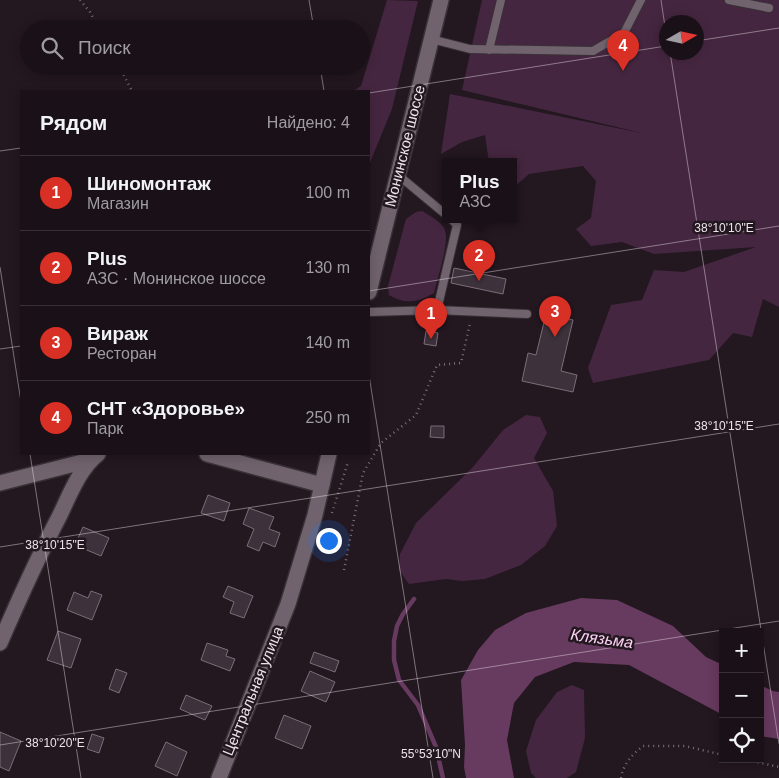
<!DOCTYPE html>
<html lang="ru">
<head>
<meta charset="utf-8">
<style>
  body { margin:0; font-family:Helvetica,sans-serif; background:#271f25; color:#f1f3f6 }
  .controls { position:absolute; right:15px; bottom:15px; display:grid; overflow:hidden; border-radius:0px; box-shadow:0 2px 12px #0003 }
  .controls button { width:45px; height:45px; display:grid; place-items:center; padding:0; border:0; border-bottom:1px solid #383137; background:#1a1118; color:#f1f3f6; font:25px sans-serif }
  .compass { position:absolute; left:659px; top:15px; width:45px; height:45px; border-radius:50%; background:#1a1118; box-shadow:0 2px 12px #0003; rotate:81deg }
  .you { position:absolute; left:328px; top:540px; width:18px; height:18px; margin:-12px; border:4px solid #fff; border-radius:50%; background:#1a73e8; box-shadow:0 0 0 8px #1a73e833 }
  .badge { display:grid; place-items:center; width:32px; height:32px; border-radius:50%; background:#d93025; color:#fff; font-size:16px; font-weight:700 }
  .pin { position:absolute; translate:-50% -41px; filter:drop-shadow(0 1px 2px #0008) }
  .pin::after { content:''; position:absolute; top:26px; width:18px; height:15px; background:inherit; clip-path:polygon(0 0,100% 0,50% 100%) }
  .popup { position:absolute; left:442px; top:158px; width:75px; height:65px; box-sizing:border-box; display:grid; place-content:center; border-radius:0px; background:#1a1118; filter:drop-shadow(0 1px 4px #0005); font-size:16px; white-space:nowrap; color:#9f9da2 }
  .popup b { font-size:19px; color:#f1f3f6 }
  .popup::after { content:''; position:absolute; left:50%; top:100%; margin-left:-10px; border:10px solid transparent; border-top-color:#1a1118 }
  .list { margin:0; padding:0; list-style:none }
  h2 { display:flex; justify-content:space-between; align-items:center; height:65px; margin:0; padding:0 20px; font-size:21px }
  h2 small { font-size:16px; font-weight:400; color:#9f9da2 }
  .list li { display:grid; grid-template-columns:32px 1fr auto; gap:15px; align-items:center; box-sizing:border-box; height:75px; padding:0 20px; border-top:1px solid #383137 }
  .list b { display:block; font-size:19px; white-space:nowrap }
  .list p { margin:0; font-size:16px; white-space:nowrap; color:#9f9da2 }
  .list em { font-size:16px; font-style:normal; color:#9f9da2 }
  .icon { flex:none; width:28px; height:28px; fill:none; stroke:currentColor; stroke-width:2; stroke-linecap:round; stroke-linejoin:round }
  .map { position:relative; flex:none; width:779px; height:778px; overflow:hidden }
  .search { position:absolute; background:#1a1118; box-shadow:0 2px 12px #0003; left:20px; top:20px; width:350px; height:55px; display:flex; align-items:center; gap:12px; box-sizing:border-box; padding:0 18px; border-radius:28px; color:#9f9da2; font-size:19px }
  .panel { position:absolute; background:#1a1118; box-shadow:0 2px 12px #0003; left:20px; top:90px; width:350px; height:365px; border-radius:0px }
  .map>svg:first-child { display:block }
  .green { fill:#452640; fill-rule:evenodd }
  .water { fill:#673a5f }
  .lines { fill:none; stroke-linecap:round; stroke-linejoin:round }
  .stream { stroke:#673a5f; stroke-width:4.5 }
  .building { fill:#3d313b; stroke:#7c6d79 }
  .lane-casing { stroke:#393137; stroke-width:10 }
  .street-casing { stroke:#393137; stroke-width:18 }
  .secondary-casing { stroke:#393137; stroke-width:18 }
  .path { stroke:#7b7178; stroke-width:2.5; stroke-dasharray:1 4; stroke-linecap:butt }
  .lane { stroke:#71636e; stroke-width:8 }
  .street { stroke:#71636e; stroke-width:15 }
  .secondary { stroke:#71636e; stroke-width:15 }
  .ticks { fill:none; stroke:#ece4ea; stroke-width:1; stroke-opacity:0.45 }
  .labels { text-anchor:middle; stroke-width:5; stroke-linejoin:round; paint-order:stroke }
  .street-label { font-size:15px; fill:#ece4ea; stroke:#231720 }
  .water-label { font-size:16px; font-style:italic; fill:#fed2f5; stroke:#231720 }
  .ticks-label { font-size:12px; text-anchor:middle; fill:#ece4ea; stroke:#231720; stroke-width:5; stroke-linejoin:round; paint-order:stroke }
</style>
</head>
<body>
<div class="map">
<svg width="779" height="778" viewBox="0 0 779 778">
  <rect width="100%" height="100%" fill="#231720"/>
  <!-- green -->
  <path class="green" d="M387,0L418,1L392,109L369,165V91H353L361,86Z
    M482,0H779V307L763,299L752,337L733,333L709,360L593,383L588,368L611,305L642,300L654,270L684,272L756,247L654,254L622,242L591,246L576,229L591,218L596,181L583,166L529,174L513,188V162H489L485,135L462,142L441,154L450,94L646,134L462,90ZM666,22H696V52H666Z
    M422,211C430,216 439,220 444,228C451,240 437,278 434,293C419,302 405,305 389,295L388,286L406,219L416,212Z
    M526,415L540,417L547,433L534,458L553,491L557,526L545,546L521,565L485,579L462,581L446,579L409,584L399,570L400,554L416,523L473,467L503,430Z
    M572,685L584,690L585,738L576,772L567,778H536L531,773L526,751L536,720L557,692Z"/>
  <!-- water -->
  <path class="water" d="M581,598L617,600L673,626L706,657L723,665V715L629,665L574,662L535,677L514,703L507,740L514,778H466L464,767L465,745L461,680L478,650L495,630L526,613Z
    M760,685L773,691L779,692V739L760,736Z"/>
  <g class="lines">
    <!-- stream -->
    <path class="stream" d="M414,599L403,614L397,626L394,641V660L399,680L418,705L436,747L443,778"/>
  </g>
  <!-- building -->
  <path class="building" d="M454,268L506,279L503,294L451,283Z
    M546,314L573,320L561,371L577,375L573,392L522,381L528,353L536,355Z
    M426,331L438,333L436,346L424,344Z
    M431,426H444V438L430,437Z
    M208,495L230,503L224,521L201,513Z
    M249,508L274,517L269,529L280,533L275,547L263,542L259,551L247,546L254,529L243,524Z
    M83,527L109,538L101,556L75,545Z
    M228,586L253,596L244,618L230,613L234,602L223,597Z
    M91,591L102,595L92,620L67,610L74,592L88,598Z
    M58,631L81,639L71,668L47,660Z
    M207,643L228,650L226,656L235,659L230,671L201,660Z
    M314,652L339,661L335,672L310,663Z
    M116,669L127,673L119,693L109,689Z
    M310,671L335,682L326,702L301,691Z
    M186,695L212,706L205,720L180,709Z
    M284,715L311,726L302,749L275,738Z
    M0,732L21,741L9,771L0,767Z
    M92,734L104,738L99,753L87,749Z
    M166,742L187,752L177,776L155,766Z"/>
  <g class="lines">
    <!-- lane casing -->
    <g class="lane-casing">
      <path id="lane" d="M729,0L769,8
        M431,39L470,49L593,51L624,33L641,0
        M489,50L501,0
        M398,175L445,214
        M437,310L527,314
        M369,312L437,310L457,225L452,220"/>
    </g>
    <!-- street casing -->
    <g class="street-casing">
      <path id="street" d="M207,454L322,485
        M0,483L90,460
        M0,643C19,599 38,557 60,515C70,494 80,468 98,454"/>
    </g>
    <!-- secondary casing -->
    <g class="secondary-casing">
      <path id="secondary" d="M369,292L441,0
        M219,778L288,604L315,515L329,454"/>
    </g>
    <!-- path -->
    <path class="path" d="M80,0L90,12L99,29
      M119,66L132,91
      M332,513L348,462
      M344,570L363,473L381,443L416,415L437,365L461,363L470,323
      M743,759L779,767
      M621,778C623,764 632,755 643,746H685L723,755"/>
    <!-- lane -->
    <use href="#lane" class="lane"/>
    <!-- street -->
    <use href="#street" class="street"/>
    <!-- secondary -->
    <use href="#secondary" class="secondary"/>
  </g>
  <!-- ticks -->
  <path class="ticks" d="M309,0L314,29M661,0L666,33M696,41L779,28M670,52L779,744M320,66L324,91M369,93L666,46M0,151L21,148M0,267L21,402M369,291L779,226M0,349L21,346M369,375L433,778M30,454L81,778M0,547L779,424M0,745L779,621"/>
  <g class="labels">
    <!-- street labels -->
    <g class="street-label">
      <text transform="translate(405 146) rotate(-76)" y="5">Монинское шоссе</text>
      <text transform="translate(253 691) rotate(-68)" y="5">Центральная улица</text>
    </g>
    <!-- water labels -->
    <g class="water-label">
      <text transform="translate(602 638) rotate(8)" y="6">Клязьма</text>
    </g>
  </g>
  <g class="ticks-label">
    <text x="724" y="232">38°10'10"E</text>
    <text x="724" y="430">38°10'15"E</text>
    <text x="55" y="549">38°10'15"E</text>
    <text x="55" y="747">38°10'20"E</text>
    <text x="431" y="758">55°53'10"N</text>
  </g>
</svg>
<div class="controls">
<button>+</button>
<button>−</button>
<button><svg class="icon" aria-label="locate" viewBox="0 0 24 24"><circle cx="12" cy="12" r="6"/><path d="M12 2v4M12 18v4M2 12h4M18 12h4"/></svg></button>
</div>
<svg class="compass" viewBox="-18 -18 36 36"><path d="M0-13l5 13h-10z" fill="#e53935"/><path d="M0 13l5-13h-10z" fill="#9f9da2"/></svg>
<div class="you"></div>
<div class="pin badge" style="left:431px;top:339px">1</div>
<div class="pin badge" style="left:479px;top:281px">2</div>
<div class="popup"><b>Plus</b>АЗС</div>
<div class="pin badge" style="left:555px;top:337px">3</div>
<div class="pin badge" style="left:623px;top:71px">4</div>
<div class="search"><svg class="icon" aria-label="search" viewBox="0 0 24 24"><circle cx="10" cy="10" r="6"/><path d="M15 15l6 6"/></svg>Поиск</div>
<section class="panel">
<h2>Рядом<small>Найдено: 4</small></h2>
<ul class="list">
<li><span class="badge">1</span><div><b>Шиномонтаж</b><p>Магазин</p></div><em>100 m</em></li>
<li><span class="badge">2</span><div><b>Plus</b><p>АЗС · Монинское шоссе</p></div><em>130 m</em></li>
<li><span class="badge">3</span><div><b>Вираж</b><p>Ресторан</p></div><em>140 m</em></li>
<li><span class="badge">4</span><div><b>СНТ «Здоровье»</b><p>Парк</p></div><em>250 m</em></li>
</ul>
</section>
</div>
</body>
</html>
